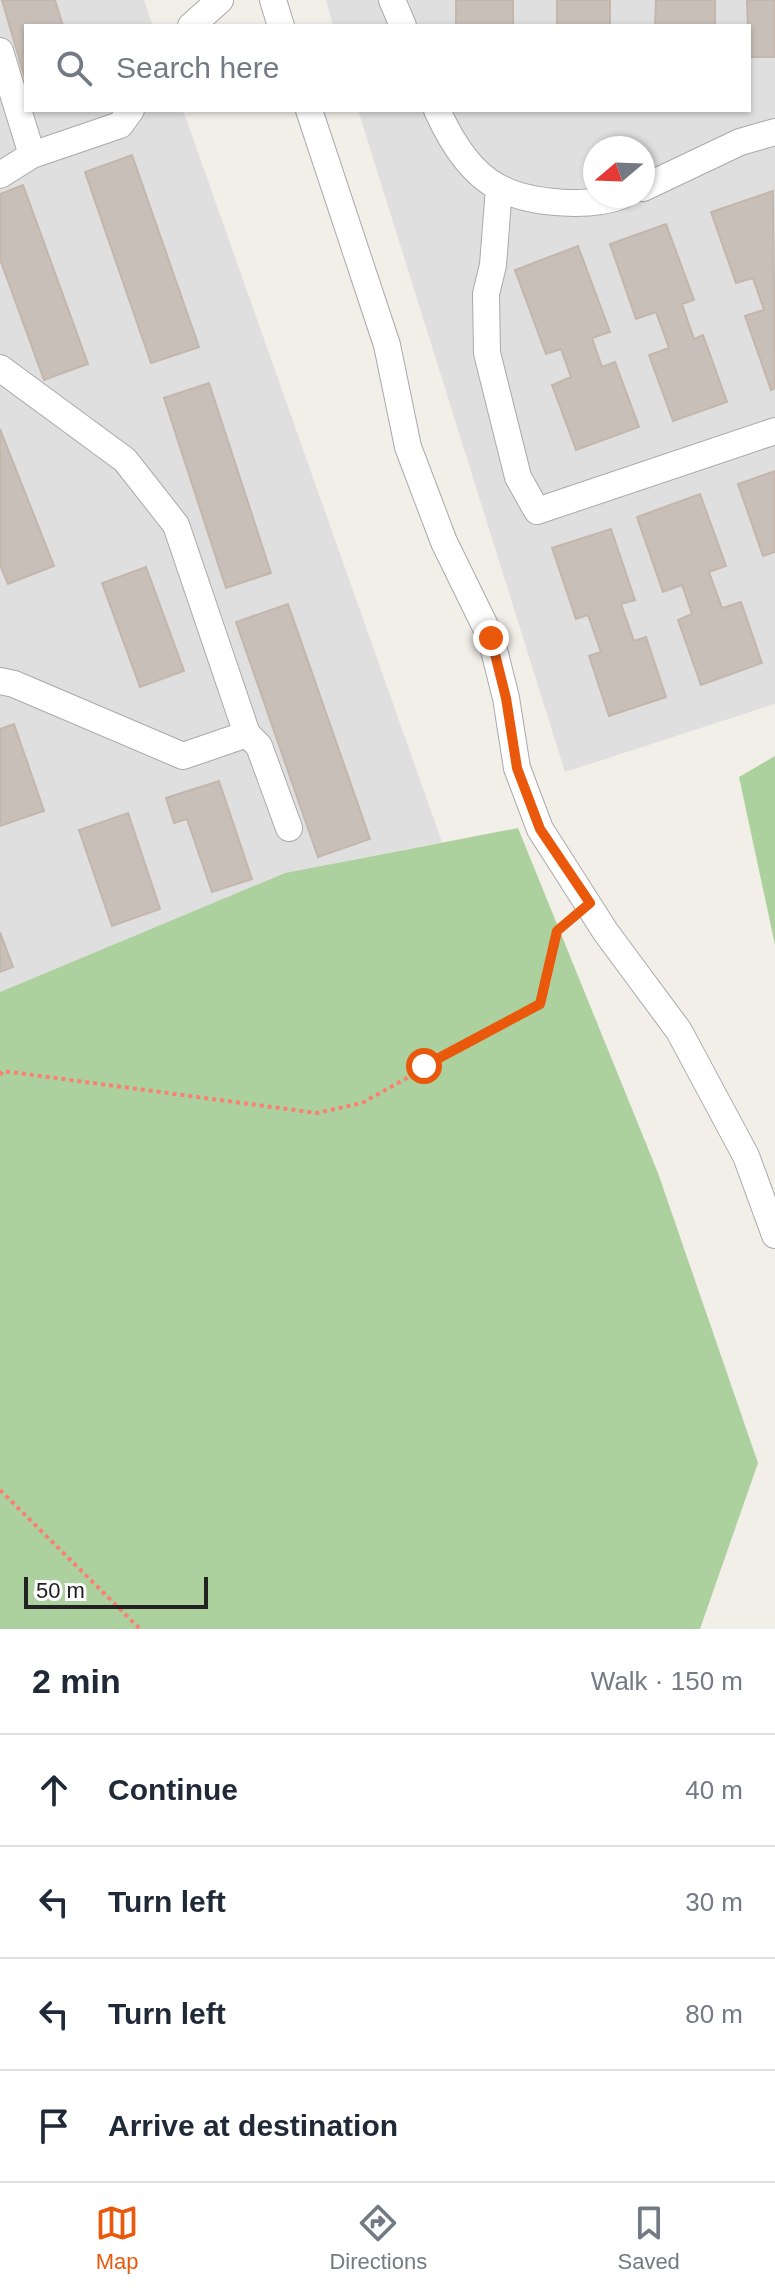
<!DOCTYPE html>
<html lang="en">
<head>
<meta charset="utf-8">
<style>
  body { margin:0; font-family:Helvetica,sans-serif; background:#f2f2f3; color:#1f2937 }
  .compass { position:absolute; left:583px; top:136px; width:72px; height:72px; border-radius:50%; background:#fff; box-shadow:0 2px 6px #0004; rotate:251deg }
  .scale { position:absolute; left:24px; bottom:20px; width:184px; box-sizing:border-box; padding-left:8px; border:4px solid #222; border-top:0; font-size:22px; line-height:28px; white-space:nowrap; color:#222; -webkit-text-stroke:6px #fff; paint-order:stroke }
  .stop { position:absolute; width:24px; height:24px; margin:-18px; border:6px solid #ea580c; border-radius:50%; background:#fff }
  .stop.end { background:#ea580c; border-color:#fff; box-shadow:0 2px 8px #0008 }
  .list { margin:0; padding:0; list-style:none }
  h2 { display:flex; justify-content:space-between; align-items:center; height:104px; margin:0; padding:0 32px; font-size:34px }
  h2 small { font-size:26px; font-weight:400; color:#747a83 }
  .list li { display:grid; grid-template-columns:52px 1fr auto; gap:24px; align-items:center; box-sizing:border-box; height:112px; padding:0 32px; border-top:2px solid #e0e1e3 }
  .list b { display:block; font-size:30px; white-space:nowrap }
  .list em { font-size:26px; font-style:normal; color:#747a83 }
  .icon { flex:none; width:44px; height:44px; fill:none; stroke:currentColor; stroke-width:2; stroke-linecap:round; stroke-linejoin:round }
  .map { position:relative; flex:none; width:775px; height:1629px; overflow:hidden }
  .search { position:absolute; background:#fff; box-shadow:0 2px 6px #0004; left:24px; right:24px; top:24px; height:88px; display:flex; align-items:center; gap:20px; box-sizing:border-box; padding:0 28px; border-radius:0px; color:#747a83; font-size:30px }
  .sheet { height:552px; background:#fff }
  nav { display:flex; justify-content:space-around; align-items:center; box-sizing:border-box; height:112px; border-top:2px solid #e0e1e3; background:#fff; font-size:22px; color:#747a83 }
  nav a { display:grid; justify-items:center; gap:4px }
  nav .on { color:#ea580c }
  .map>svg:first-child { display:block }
  .residential { fill:#e0dfdf; fill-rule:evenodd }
  .forest { fill:#add19e }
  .building { fill:#c7bfb8; stroke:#c4b6ab; stroke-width:2 }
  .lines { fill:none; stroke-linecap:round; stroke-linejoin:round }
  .minor-casing { stroke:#a9a9a9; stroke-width:28 }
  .path { stroke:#fa8072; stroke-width:4; stroke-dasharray:4 4; stroke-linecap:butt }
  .minor { stroke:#fff; stroke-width:26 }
  .route { stroke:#ea580c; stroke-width:10 }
</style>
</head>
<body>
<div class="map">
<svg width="775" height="1629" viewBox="0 0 775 1629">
  <rect width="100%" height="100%" fill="#f2efe9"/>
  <!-- residential -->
  <path class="residential" d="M0,0H144L153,26H26V110H183L442,842L285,873L0,992Z
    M326,0H775V704L565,772L358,110H749V26H333ZM595,148H643V196H595Z"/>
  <!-- forest -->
  <path class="forest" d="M775,756V945L739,777Z
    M518,828L658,1173L758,1463L700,1629H0V992L285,873Z"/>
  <!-- building -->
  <path class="building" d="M2,0H55L63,26H26V82Z
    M456,0H513V26H456Z
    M557,0H610V26H557Z
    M656,0H715V26H655Z
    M747,0H775V57H749Z
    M132,155L199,347L151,363L85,172Z
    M23,185L88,364L44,380L0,259V194Z
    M773,191L775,388L771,390L745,316L764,310L753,278L736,283L711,212Z
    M666,224L694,300L682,304L694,339L703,335L727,402L673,421L649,355L669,348L656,312L636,319L610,244Z
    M578,246L610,332L592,338L602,367L615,362L639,427L576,450L552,385L571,377L561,349L546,354L515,270Z
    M209,383L271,573L226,588L164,398Z
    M0,429L54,566L8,584L0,565Z
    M775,471V552L763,556L738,484Z
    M700,494L726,566L709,572L722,608L741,602L762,663L701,685L678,620L692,614L682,585L663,592L637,517Z
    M611,529L635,600L621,604L634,641L646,637L666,697L609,716L589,656L601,652L588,615L576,619L552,548Z
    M146,567L184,671L140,687L102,583Z
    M288,604L370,839L318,857L236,622Z
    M14,724L44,811L0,826V729Z
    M219,781L252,879L212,892L187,819L174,823L166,798Z
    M128,813L160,909L112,926L79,830Z
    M0,932L13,967L0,972Z"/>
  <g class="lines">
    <!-- minor casing -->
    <g class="minor-casing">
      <path id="minor" d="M273,0L281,26
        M392,0L403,26
        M191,26L220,0
        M0,51L32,155
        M309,110L387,345L408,447L444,542L491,638L506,698L517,768L540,829L605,931L679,1031L746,1156L775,1235
        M437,110C450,139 469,172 498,187C529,204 589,208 621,196
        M0,175L32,155L120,125L131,110
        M499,188L493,265L486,294L487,353L518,477L537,511L775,431
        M643,188L740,142L775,132
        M0,368L125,460L176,525L247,734L259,746L289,828
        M0,681L14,684L183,756L247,734"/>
    </g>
    <!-- path -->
    <path class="path" d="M0,1075L3,1071L317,1113L362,1103L540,1004L557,931L569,922
      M0,1490L140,1629"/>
    <!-- minor -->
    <use href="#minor" class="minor"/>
  </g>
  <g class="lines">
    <!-- route -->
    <path class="route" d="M424,1066L540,1004L557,931L590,903L540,829L517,768L506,698L491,638"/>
  </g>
</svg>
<svg class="compass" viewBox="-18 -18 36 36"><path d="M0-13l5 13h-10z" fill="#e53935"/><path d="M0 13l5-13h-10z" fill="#747a83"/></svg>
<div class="scale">50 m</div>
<div class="stop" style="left:424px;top:1066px"></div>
<div class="stop end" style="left:491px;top:638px"></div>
<div class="search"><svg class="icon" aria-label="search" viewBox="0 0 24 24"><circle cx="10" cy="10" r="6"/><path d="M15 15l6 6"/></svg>Search here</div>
</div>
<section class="sheet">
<h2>2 min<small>Walk · 150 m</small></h2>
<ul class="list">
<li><svg class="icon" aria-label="ahead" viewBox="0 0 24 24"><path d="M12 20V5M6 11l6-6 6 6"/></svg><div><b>Continue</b></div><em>40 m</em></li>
<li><svg class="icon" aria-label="left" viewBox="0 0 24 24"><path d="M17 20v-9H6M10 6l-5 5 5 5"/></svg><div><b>Turn left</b></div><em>30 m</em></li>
<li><svg class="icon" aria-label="left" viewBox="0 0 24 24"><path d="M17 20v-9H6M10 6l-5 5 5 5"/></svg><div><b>Turn left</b></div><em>80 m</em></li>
<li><svg class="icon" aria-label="arrive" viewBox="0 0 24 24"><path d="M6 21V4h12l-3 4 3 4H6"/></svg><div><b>Arrive at destination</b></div></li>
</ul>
</section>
<nav>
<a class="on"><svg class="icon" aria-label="map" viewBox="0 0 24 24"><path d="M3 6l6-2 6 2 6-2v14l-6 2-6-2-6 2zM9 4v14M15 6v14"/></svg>Map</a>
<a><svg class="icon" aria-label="directions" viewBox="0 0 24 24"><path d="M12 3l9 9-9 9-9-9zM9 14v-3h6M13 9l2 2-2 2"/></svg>Directions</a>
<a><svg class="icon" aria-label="saved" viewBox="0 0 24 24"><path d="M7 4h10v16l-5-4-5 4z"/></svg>Saved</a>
</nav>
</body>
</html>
